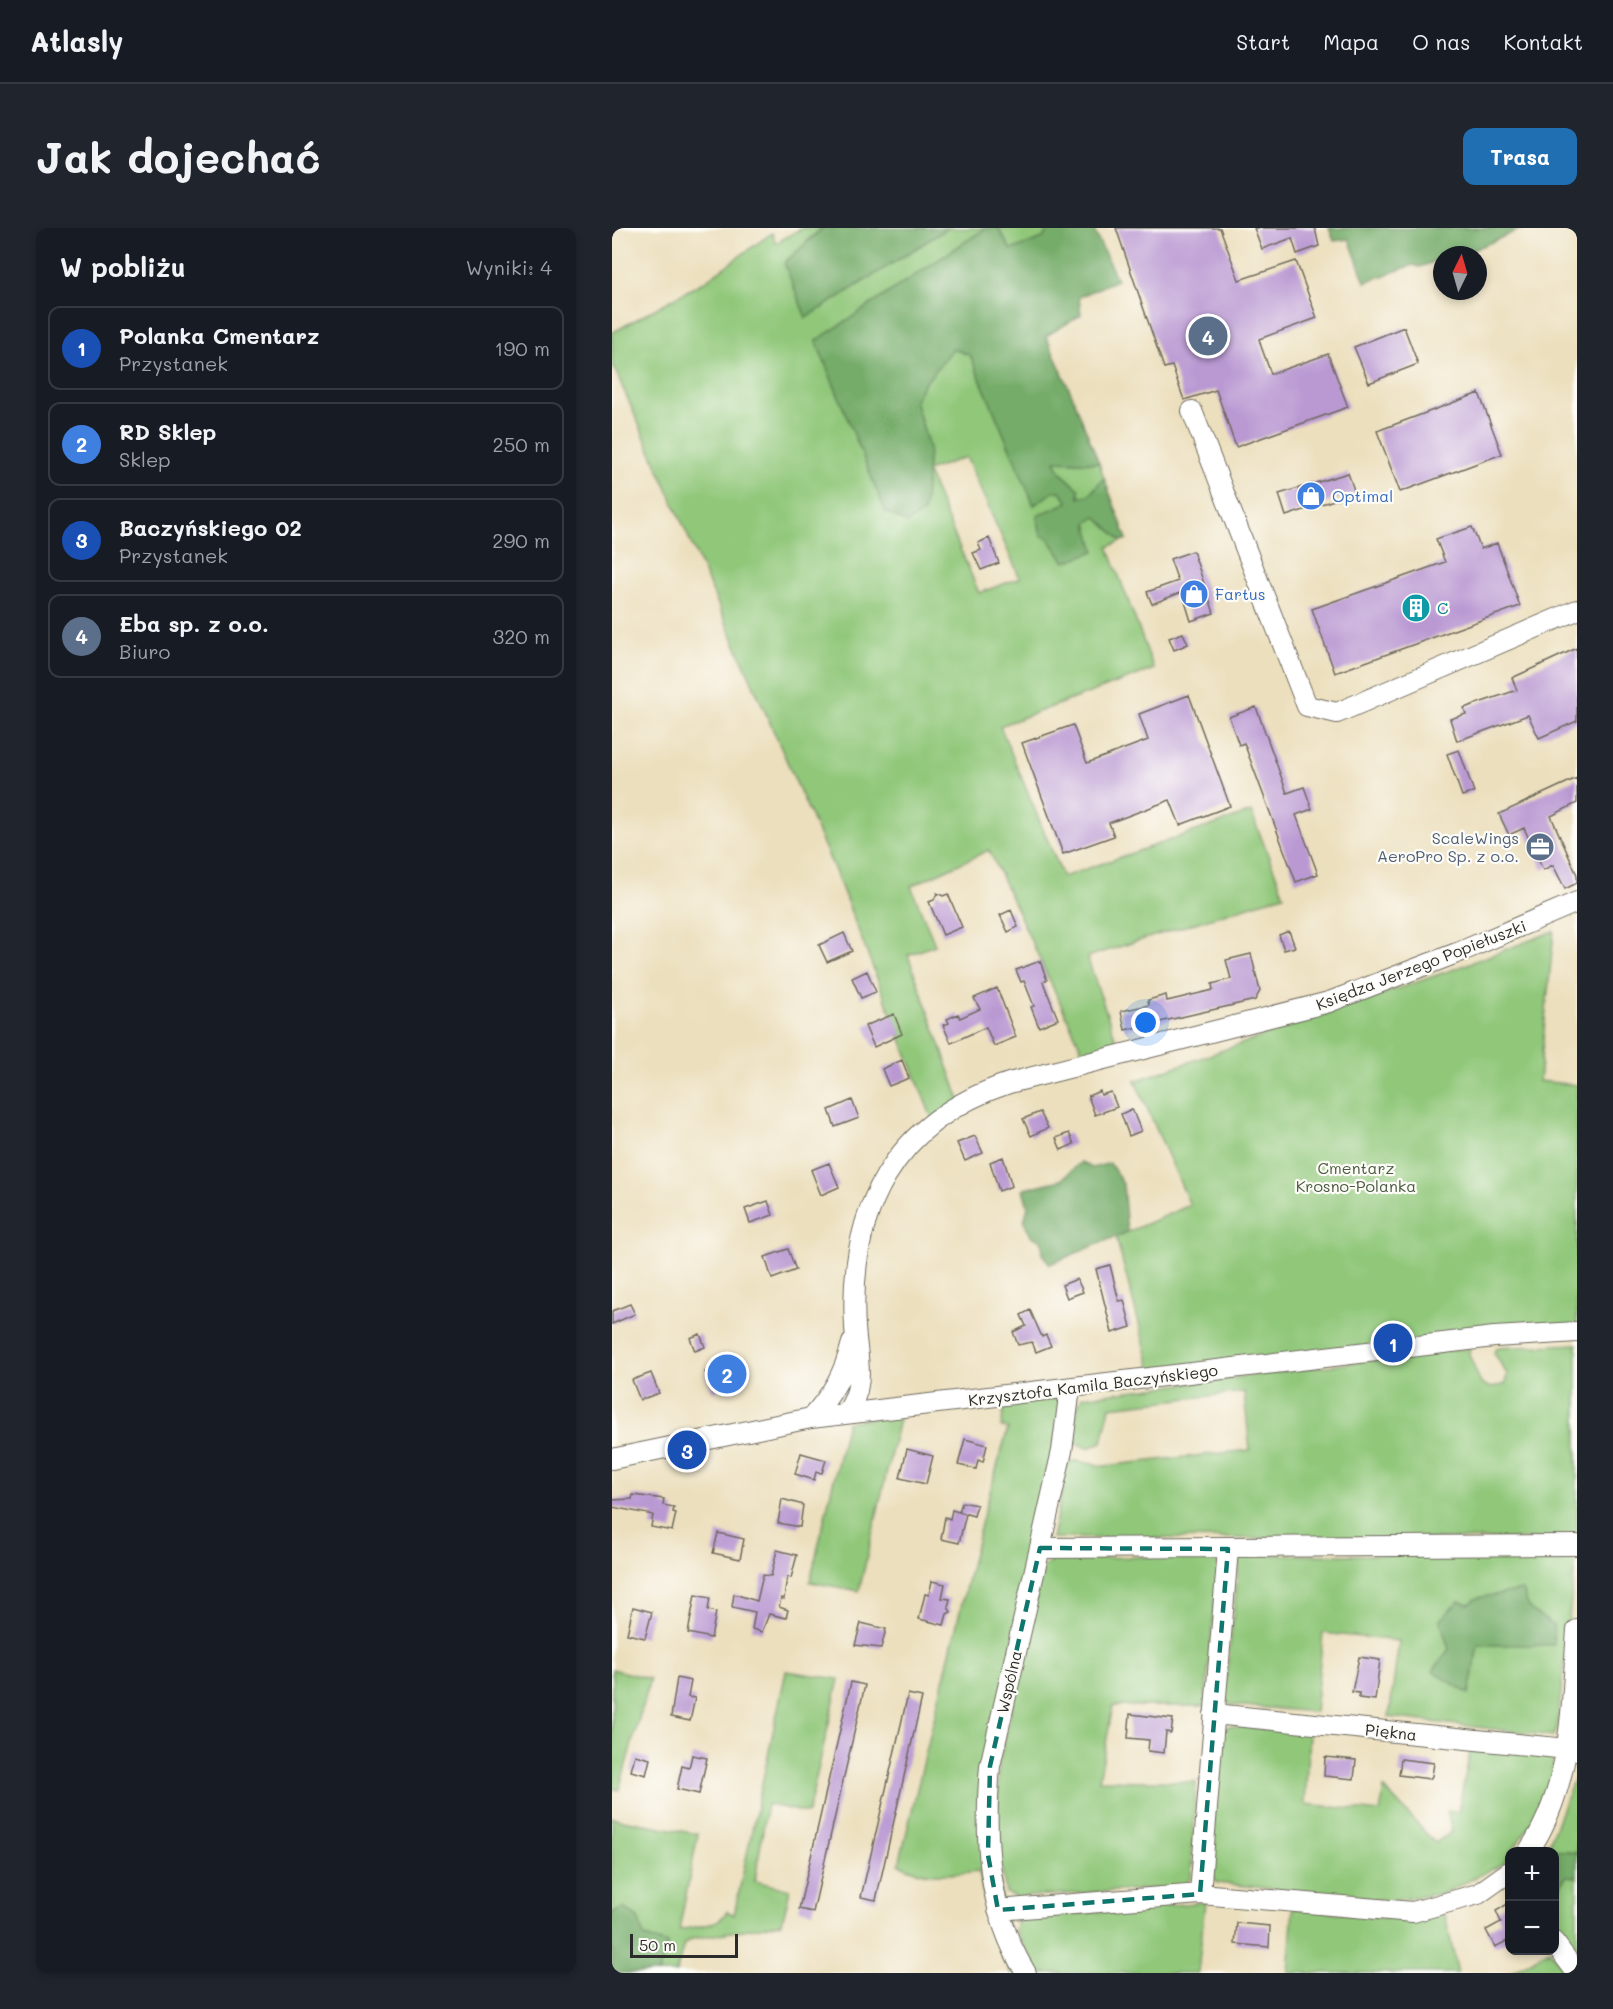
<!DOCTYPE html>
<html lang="pl">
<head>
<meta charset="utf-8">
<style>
  body { margin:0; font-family:Mali,sans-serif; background:#20242c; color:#f1f3f6 }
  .controls { position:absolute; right:18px; bottom:18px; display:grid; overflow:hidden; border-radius:12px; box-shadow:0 3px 9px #0003 }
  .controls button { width:54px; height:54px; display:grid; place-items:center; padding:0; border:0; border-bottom:2px solid #363941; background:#171b24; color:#f1f3f6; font:30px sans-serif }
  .compass { position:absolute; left:821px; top:18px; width:54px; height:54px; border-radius:50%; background:#171b24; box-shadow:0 3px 9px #0003; rotate:5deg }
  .scale { position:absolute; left:18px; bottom:15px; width:108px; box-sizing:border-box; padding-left:6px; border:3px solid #2b2b2b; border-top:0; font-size:16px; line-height:21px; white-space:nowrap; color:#2b2b2b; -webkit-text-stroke:4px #fdfcf7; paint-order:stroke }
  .you { position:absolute; left:534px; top:795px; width:21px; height:21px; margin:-15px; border:4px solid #fff; border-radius:50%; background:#1a73e8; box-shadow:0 0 0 9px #1a73e833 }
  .badge { display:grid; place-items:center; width:39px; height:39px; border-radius:50%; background:#1f6fb2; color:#fff; font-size:20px; font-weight:700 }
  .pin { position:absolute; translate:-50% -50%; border:3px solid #fff; box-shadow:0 2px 6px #0006 }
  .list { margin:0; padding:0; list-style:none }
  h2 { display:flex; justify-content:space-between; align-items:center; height:78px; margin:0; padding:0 24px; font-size:26px }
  h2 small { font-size:20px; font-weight:400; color:#9ea1a6 }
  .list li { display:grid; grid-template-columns:39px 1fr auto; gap:18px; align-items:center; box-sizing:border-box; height:84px; margin:0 12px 12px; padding:0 12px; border:2px solid #363941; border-radius:12px }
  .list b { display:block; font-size:22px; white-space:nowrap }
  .list p { margin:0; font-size:20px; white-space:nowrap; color:#9ea1a6 }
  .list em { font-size:20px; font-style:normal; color:#9ea1a6 }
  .map { position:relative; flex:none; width:965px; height:1745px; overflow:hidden; border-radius:12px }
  header { display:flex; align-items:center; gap:36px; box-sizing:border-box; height:84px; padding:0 30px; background:#171b24; border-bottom:2px solid #363941 }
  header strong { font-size:28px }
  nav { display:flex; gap:33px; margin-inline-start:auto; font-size:21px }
  .intro { display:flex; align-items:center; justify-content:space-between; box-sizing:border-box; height:144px; padding:0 36px }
  h1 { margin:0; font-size:42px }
  .button { padding:15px 27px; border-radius:12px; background:#1f6fb2; color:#fff; font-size:21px; font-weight:700 }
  main { display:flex; gap:36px; padding:0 36px }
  aside { flex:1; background:#171b24; border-radius:12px; box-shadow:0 3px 9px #0003 }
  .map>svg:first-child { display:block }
  .green { fill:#90c779; stroke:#5e7952; stroke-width:1.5; fill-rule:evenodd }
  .forest { fill:#74ac69; stroke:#506c4a; stroke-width:1.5 }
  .building { fill:#ba99d3 }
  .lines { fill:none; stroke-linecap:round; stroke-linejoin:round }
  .minor-casing { stroke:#6f6a5e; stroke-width:22 }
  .minor { stroke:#fff; stroke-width:20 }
  .marked { fill:none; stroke:#0f766e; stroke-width:4.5; stroke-dasharray:12 8; stroke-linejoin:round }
  .labels { text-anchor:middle; stroke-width:4.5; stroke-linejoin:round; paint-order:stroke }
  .shop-label { font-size:16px; fill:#366cbe; stroke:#fdfcf7; text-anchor:start }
  .culture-label { font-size:16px; fill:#0d838f; stroke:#fdfcf7; text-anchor:start }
  .service-label { font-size:16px; fill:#4e5e75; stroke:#fdfcf7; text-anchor:end }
  .street-label { font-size:16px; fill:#2b2b2b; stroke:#fdfcf7 }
  .park-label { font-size:16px; fill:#495a42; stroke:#fdfcf7 }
</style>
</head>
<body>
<header>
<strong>Atlasly</strong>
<nav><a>Start</a><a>Mapa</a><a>O nas</a><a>Kontakt</a></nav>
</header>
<div class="intro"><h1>Jak dojechać</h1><a class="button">Trasa</a></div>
<main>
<aside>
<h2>W pobliżu<small>Wyniki: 4</small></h2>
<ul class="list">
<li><span class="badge" style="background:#1a4fb4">1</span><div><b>Polanka Cmentarz</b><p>Przystanek</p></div><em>190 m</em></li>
<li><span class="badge" style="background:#3f7fe0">2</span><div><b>RD Sklep</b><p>Sklep</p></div><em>250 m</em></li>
<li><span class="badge" style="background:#1a4fb4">3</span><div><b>Baczyńskiego 02</b><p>Przystanek</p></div><em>290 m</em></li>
<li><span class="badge" style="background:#5c6f8a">4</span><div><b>Eba sp. z o.o.</b><p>Biuro</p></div><em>320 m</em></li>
</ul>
</aside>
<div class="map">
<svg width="965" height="1745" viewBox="0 0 965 1745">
  <rect width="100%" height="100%" fill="#fdfcf7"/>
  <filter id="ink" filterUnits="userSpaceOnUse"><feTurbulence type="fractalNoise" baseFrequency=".0167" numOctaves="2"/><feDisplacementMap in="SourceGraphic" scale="12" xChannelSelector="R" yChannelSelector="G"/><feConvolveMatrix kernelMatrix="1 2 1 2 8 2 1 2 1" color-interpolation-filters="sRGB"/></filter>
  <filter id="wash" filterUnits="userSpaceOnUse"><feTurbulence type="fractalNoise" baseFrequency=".008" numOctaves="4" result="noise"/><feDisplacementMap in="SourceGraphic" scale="24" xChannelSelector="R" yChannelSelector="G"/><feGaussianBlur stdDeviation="1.35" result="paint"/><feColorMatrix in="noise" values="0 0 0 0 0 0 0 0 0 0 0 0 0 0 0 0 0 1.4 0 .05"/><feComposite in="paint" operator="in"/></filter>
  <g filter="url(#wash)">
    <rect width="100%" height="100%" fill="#ecdfbd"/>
    <!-- green -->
    <path class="green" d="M190,0H211L194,13V90L336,0H374L204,113L274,284L315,244L317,220L303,172L312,156L341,121L358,127L422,277L441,264L448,263L456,274L444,280L430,307L436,310L484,288L510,313L496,319L542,441L388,498L451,649L639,584L672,667L475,729L505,815L471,824L377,622L299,658L323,717L296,727L349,875L321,893L223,643L0,135V105L93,53L160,5L164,15ZM354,229L408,350L367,365L315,243Z
      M386,0H437L431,10L399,22Z
      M443,233L487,235L492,250L478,266L467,270V261L449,245Z
      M942,703L927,853L965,857V1104L539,1141L504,1009L578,977L523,853L845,740Z
      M965,1116V1311L440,1310L456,1235L464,1233L492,1238L638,1222L632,1164L498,1179L490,1214L476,1220L460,1214L466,1177L470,1169L858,1120L857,1126L869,1156L880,1160L893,1156L895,1146L882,1125L884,1120Z
      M444,1170L448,1173L449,1186L368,1571L407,1745H399L376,1692L367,1643C337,1646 315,1651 287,1636L370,1292L396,1200L389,1199L393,1176Z
      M288,1187L247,1363L198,1354L235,1194Z
      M607,1327L593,1478H501L487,1552L584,1554L579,1650L570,1659L404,1669L394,1665L385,1614L387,1536L430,1340L443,1331Z
      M628,1327H953L963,1335L945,1502L941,1508L777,1489L787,1413L711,1405L703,1484L619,1477L612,1470Z
      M0,1441L38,1451L7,1562L0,1560Z
      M174,1443L227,1451L196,1585L155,1576L143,1653L178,1662L170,1695L80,1711L72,1716L64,1745H46L56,1716L32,1709L12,1681L0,1685V1590L86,1606L67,1702C83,1698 107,1699 115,1683L122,1687Z
      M616,1498L697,1504L693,1576L768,1584L772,1560L823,1615L840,1604L835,1583L846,1584L859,1519L933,1526L941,1532V1549L920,1594L891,1636L832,1665L777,1673L605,1655L597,1642L610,1503Z
      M965,1542V1624L942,1622L936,1618Z
      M954,1648L965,1649V1720H957C939,1693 935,1676 954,1648Z
      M593,1674L586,1745H428L402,1701L408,1691Z
      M681,1680L802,1693L833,1687L846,1745H676Z
      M937,1722L955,1745H899Z"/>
    <!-- forest -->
    <path class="forest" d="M211,0H336L194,90L172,35Z
      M374,0H386L399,22L431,10L437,0H481L505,52L467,69L469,87L434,108L460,167L487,235L443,233L449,245L467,261V270L478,266L492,250L515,311L510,313L484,289L475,295L483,323L453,334L436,310L429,307L425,288L456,274L448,263L441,264L422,277L358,127L341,121L312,156L303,172L317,220L312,284L295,295L274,284L269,273L204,113Z
      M717,0H911C886,11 858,27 830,27V31L808,39L801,37L753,54L737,11L722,13Z
      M469,934L480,940L498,935L511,956L515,1004L438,1036L431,1027L430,1013L419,1008L412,993L416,979L411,961L449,952Z
      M910,1362L918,1381L941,1397L942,1417H866L857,1466L821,1443L837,1421L828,1392L847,1373L857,1376L865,1370Z
      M936,1618L942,1622L965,1624V1649L954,1648L943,1665L942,1624L931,1623Z
      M12,1680L26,1690L32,1709L56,1716L46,1745H0V1685Z"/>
    <g id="blocks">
      <!-- building -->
      <path class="building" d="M504,0H608L627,52L684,33L705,90L647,111L649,118L659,146L716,126L736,179L624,219L604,162L572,172L560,138L552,140Z
        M642,0H703L707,18L685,26L680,10L650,21Z
        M792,99L806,136L757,155L742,119Z
        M867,165L890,226L788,264L765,203Z
        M736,245L743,265L674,288L667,266Z
        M860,299L869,321L885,315L908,378L723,445L700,381L833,334L824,311Z
        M377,310L387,335L369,342L361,325L369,322L366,315Z
        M581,323L602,385L579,393L570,364L540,376L535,364L566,353L558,331Z
        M571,405L576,416L562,422L557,410Z
        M965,420V493L927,510L916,487L845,513L838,491L854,486L852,480L905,462L900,450Z
        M577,467L618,578L568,597L558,572L497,595L502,608L451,626L410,515L461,497L475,535L536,512L527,486Z
        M644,479L675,565L692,559L700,581L684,587L706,646L684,654L632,515L627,517L617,489Z
        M847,522L862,564L850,568L835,526Z
        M965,550V575L939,588L965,647V655L953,661L941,637L931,642L912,600L897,607L887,586Z
        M325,665L331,668L336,666L350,699L331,707L317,674L322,672Z
        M399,682L406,699L396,704L388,687Z
        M677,703L683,719L672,722L667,707Z
        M232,705L240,723L215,734L207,717Z
        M639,726L648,763L643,772L513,802L509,783L537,777L536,772L554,767L555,773L601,762L600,756L619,751L614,732Z
        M428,733L435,752L431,754L446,791L427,799L419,779L422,778L412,753L409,754L404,742Z
        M255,743L264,764L249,770L240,750Z
        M385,760L404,809L382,818L374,799L339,815L331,797L337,795L335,791L346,786L348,790L368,781L362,770Z
        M282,786L290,806L262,819L253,798Z
        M290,832L297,850L277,858L270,841Z
        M488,863L489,867L499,864L505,879L483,887L476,868Z
        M240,872L247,890L223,899L217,882Z
        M520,881L529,903L517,908L509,886Z
        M428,884L436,900L419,908L411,891Z
        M457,905L462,916L449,922L444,910Z
        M363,908L371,925L353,933L345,915Z
        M391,929L400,958L387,963L378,934Z
        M217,935L227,959L209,967L199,942Z
        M156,973L161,987L138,995L133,981Z
        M176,1021L184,1042L160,1051L153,1029Z
        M498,1037L507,1073L512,1072L519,1099L500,1105L484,1041Z
        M465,1051L471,1064L455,1070L450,1057Z
        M18,1076L23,1086L0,1096V1083Z
        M418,1082L430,1109L434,1107L439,1118L424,1124L420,1114L406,1117L401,1104L414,1098L409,1087Z
        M88,1106L93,1119L83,1123L78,1110Z
        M116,1135L125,1154L101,1164L93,1144Z
        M39,1145L47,1165L28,1172L20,1152Z
        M353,1211L375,1217L371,1234L366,1232L364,1241L346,1237Z
        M295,1221L321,1228L314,1256L288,1250Z
        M189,1225L214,1232L210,1245L204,1244L202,1252L183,1246Z
        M21,1267L52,1271L51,1277L62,1279L61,1284L64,1285L60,1303L39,1299L41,1287L0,1279V1272L20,1271Z
        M170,1271L191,1277L188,1299L166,1295Z
        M350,1274L365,1277L362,1288L347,1284Z
        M340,1282L354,1286L347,1315L329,1311L333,1289L338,1291Z
        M106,1305L132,1311L128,1331L101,1325Z
        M165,1322L185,1327L179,1350L175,1349L172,1371L169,1370L167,1379L176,1382L174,1390L157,1386L150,1404L140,1401L143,1384L120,1379L122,1366L145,1373L151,1347L159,1348Z
        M320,1353L333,1356L330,1370L338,1371L336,1379L339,1384L335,1386L332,1397L307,1391L313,1366L317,1367Z
        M83,1367L98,1370L96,1382L104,1384L99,1410L76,1405Z
        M21,1379L40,1384L33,1410L15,1406Z
        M249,1395L274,1401L269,1420L243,1417Z
        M747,1429L768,1432L763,1472L747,1470V1465L740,1464Z
        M65,1450L79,1453L76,1469L83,1470L78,1493L59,1489Z
        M239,1454L253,1457L201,1684L187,1681Z
        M296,1466L310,1469L264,1672L249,1669Z
        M518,1486L561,1491L559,1505L554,1504L552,1525L536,1523L537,1512L516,1510Z
        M23,1527L38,1531L34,1547L19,1543Z
        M80,1527L95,1530L87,1566L65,1561L70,1538L77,1540Z
        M713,1529L744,1532L742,1551L712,1548Z
        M789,1531L822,1535L820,1548L818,1551L787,1547Z
        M897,1675V1712L883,1719L874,1702L889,1694L884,1683Z
        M625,1695L658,1698L657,1719L623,1716Z"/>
    </g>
  </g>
  <g filter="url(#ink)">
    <use href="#blocks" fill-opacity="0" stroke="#6f6a5e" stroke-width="1.5"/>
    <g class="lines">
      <!-- minor casing -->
      <g class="minor-casing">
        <path id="minor" d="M580,183L695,478L725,485L965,382
          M233,1186C255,1160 245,1131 243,1099C236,982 282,893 397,855L717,774L850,723L965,674
          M199,1190C220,1167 232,1146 240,1115
          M0,1231L199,1190L882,1109L965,1104
          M428,1320L965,1317
          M616,1321L588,1666L801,1684L866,1666L897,1644
          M602,1486L965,1522
          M916,1624C961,1558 959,1478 965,1402
          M386,1682L588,1666
          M942,1714L965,1745
          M414,1745C375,1683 372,1609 378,1538L450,1223L458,1160"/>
      </g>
      <!-- minor -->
      <use href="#minor" class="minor"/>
    </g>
  </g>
  <!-- marked area -->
  <path class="marked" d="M428,1320L616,1321L588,1666L386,1682L376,1627L378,1538Z"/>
  <!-- icons -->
  <defs>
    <g id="shop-disc" transform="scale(1.5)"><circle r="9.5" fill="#3f7fe0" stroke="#fdfcf7"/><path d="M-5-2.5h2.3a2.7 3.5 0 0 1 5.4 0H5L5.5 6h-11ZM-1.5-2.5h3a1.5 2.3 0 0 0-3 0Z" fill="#fff"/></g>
    <g id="building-disc" transform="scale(1.5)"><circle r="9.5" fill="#0f9aa8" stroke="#fdfcf7"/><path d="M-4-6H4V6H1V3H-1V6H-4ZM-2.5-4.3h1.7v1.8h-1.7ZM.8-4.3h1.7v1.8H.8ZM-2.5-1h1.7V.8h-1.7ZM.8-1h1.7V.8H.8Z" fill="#fff"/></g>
    <g id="office-disc" transform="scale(1.5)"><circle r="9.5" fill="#5c6f8a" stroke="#fdfcf7"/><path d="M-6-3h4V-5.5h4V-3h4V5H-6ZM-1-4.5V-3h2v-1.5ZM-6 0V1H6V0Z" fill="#fff"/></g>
  </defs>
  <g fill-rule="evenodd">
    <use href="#shop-disc" x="699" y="268"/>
    <use href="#shop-disc" x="582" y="366"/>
    <use href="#building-disc" x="804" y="380"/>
    <use href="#office-disc" x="928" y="619"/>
  </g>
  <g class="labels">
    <!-- shop labels -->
    <g class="shop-label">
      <text x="720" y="274">Optimal</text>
      <text x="603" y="372">Fartus</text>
    </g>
    <!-- culture labels -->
    <g class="culture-label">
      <text x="825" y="386">C</text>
    </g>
    <!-- service labels -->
    <g class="service-label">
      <text x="907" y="616">ScaleWings<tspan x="907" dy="18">AeroPro Sp. z o.o.</tspan></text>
    </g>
    <!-- street labels -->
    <g class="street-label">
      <text transform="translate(809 737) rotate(-21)" y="6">Księdza Jerzego Popiełuszki</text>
      <text transform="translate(481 1157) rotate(-7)" y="6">Krzysztofa Kamila Baczyńskiego</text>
      <text transform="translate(397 1454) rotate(-77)" y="6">Wspólna</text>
      <text transform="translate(779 1504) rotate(6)" y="6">Piękna</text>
    </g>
    <!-- park labels -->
    <g class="park-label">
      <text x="744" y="946">Cmentarz<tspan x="744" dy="18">Krosno-Polanka</tspan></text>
    </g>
  </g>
</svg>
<div class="controls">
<button>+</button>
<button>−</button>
</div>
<svg class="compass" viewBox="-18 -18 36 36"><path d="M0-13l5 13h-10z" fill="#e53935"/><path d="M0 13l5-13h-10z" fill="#9ea1a6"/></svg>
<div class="scale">50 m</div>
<div class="you"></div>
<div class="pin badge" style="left:781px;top:1115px;background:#1a4fb4">1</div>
<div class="pin badge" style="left:115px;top:1146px;background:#3f7fe0">2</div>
<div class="pin badge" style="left:75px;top:1222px;background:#1a4fb4">3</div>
<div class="pin badge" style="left:596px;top:108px;background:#5c6f8a">4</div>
</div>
</main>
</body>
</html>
